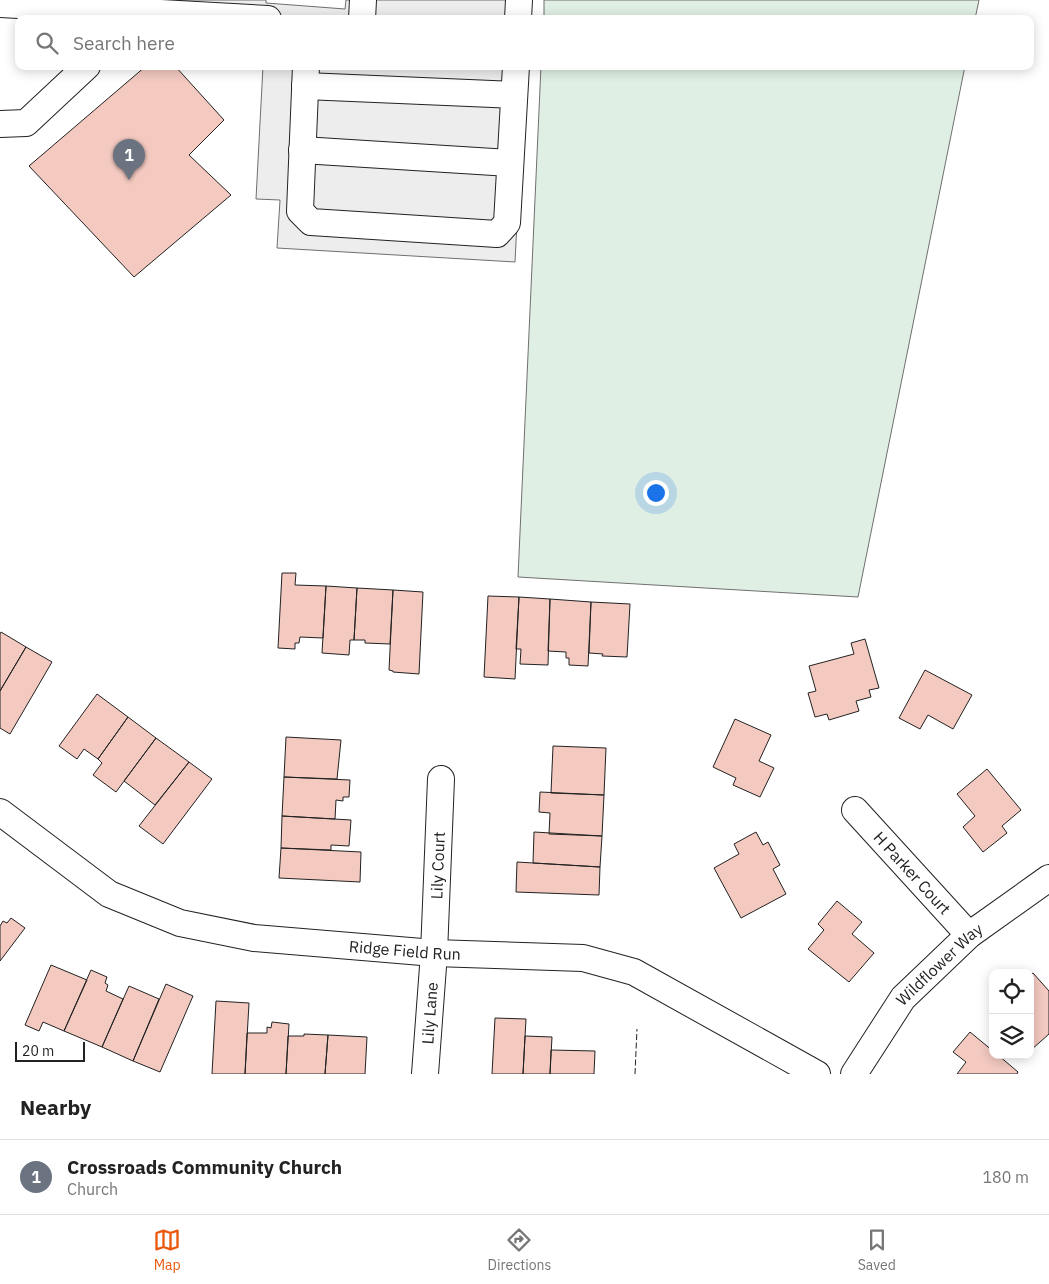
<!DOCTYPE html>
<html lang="en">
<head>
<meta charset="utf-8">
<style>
  body { margin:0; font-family:"IBM Plex Sans",sans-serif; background:#f2f2f2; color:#222 }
  .controls { position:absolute; right:15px; bottom:15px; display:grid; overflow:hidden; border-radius:10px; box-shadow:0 2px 12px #0003 }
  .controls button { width:45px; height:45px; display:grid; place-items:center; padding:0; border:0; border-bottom:1px solid #e0e0e0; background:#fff; color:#222; font:25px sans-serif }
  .scale { position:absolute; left:15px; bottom:12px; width:70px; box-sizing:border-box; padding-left:5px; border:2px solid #222; border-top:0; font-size:14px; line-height:18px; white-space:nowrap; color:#222; -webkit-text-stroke:4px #fff; paint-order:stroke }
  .you { position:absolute; left:655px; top:492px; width:18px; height:18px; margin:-12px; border:4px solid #fff; border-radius:50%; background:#1a73e8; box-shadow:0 0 0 8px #1a73e833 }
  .badge { display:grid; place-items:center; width:32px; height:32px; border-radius:50%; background:#ea580c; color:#fff; font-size:16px; font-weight:700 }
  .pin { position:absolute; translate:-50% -41px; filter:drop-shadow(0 1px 2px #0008) }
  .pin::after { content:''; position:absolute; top:26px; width:18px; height:15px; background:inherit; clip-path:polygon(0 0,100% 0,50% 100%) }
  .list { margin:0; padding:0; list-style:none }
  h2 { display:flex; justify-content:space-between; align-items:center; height:65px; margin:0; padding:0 20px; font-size:21px }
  h2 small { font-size:16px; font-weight:400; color:#767676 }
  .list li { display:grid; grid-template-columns:32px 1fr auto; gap:15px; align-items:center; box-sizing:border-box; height:75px; padding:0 20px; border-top:1px solid #e0e0e0 }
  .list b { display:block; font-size:19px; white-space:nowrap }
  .list p { margin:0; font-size:16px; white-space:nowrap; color:#767676 }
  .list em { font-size:16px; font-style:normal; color:#767676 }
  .icon { flex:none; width:28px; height:28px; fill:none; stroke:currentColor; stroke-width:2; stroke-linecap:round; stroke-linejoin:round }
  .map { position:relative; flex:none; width:1049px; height:1074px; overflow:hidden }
  .search { position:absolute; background:#fff; box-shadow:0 2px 12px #0003; left:15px; right:15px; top:15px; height:55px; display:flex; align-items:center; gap:12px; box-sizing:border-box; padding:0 18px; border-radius:10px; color:#767676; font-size:19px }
  .sheet { height:140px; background:#fff }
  nav { display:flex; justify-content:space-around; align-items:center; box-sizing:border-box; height:70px; border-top:1px solid #e0e0e0; background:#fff; font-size:14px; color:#767676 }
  nav a { display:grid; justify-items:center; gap:2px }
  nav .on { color:#ea580c }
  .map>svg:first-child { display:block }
  .green { fill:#e0efe3; stroke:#6f6f6f }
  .parking { fill:#ededed; stroke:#6f6f6f }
  .building { fill:#f3c9c0; stroke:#222 }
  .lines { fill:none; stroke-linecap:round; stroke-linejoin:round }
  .minor-casing { stroke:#222; stroke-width:28 }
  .minor { stroke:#fff; stroke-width:26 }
  .fence { stroke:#222; stroke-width:1; stroke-dasharray:6 2.5; stroke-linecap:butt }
  .labels { text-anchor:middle; stroke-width:4; stroke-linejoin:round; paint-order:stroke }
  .street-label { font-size:16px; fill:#222; stroke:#fff }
</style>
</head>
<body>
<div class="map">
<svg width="1049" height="1074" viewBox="0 0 1049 1074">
  <rect width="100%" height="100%" fill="#fff"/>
  <!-- green -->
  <path class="green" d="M544,0H979L975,19H544Z
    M541,66H965L858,597L518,577Z"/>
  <!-- parking -->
  <path class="parking" d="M0,0H266V3L345,9L346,0H529L528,19H265Z
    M263,66H525L515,262L277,248L280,200L256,199Z"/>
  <!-- building -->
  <path class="building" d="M146,66H175L224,120L189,155L231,195L134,277L29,166Z
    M282,573H296L295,585L326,586L323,638L300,637L299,643H295V649L278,648Z
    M326,586L357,588L354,640H350L349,655L322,653Z
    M357,588L393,590L390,644L365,643V640H354Z
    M393,590L423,592L419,674L393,672V671L389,670Z
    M488,596L519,597L515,679L484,677Z
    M519,597L550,599L548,665L520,664L521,649H516Z
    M550,599L591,602L588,666L569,665V658H566V652L548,651Z
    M591,602L630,604L627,657L602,656L603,654L589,653Z
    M1,632L26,647L0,691V634Z
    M865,639L879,688L869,690L871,697L856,701L859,711L829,720L827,714L815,717L808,693L816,691L809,666L854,654L851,643Z
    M26,647L52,662L10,734L0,728V691Z
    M925,670L972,695L953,729L928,715L920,729L899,718Z
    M97,694L128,717L98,759L84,749L77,759L59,746Z
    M128,717L156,738L116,792L93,775L102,763L98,759Z
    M735,719L771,735L759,761L774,768L760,797L733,785L736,778L713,767Z
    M286,737L341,740L337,779L284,777Z
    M156,738L189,762L155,805L124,781Z
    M553,746L606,748L604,795L551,793Z
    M189,762L212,779L163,844L139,826Z
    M987,769L1021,810L1002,826L1007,833L983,852L963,827L975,816L957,794Z
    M284,777L350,780L349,797H343V801L336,800L335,819L282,816Z
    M540,792L604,795L602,836L549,834L550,813L539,812Z
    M282,816L351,820L349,846L331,845V850L281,848Z
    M534,832L602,836L600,867L533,863Z
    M756,832L763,845L768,842L780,865L773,869L786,894L741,918L714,868L739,854L734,844Z
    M281,848L361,852L360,882L279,878Z
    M517,862L600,867L599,895L516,892Z
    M837,901L862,922L852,934L874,953L849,982L808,949L824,930L818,924Z
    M11,918L25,928L0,961V926L3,921L7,923Z
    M51,965L87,980L64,1031L43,1022L39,1031L25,1025Z
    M91,970L107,977L105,983L108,985L106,991L123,999L102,1047L64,1031Z
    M1033,973L1049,991V1034L1031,1050L1030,975Z
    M166,984L193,996L160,1072L133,1061Z
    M129,986L159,999L133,1061L102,1047Z
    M216,1001L249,1003L245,1074H212Z
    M495,1018L526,1019L523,1074H492Z
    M272,1022L289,1024L286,1074H245L247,1033H267V1027L271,1028Z
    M970,1032L993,1051V1055H998L1018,1072L1017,1074H957L966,1062L953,1052Z
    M304,1034L328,1035L325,1074H286L288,1036H304Z
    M328,1035L367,1037L365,1074H325Z
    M525,1036L552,1037L550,1074H523Z
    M551,1050L595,1051L594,1074H550Z"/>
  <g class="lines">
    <!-- minor casing -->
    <g class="minor-casing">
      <g id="minor">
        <path d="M0,4L268,19"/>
        <path d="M362,19L363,0"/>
        <path d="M518,19L519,0"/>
        <path d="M306,66L300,211L311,222L497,234L507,223L516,66"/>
        <path d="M305,86L514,95"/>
        <path d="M0,124L26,123L87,66"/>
        <path d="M302,150L510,163"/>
        <path id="s1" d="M855,810L969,935"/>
        <path id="s2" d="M0,812L109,894L180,923L254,938L434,953L583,958L634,972L817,1074"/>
        <path id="s3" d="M425,1074L434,953L441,779"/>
        <path id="s4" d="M854,1074L903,998L969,935L1049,878"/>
      </g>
    </g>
    <!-- minor -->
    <use href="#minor" class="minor"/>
    <!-- fence -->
    <path class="fence" d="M635,1074L637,1029"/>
  </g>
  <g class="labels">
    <!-- street labels -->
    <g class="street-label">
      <text dy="6" stroke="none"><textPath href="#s3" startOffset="209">Lily Court</textPath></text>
      <text dy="6" stroke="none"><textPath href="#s1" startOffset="85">H Parker Court</textPath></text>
      <text dy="6" stroke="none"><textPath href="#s2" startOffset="440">Ridge Field Run</textPath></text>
      <text dy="6" stroke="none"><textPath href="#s4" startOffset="140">Wildflower Way</textPath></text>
      <text dy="6" stroke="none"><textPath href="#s3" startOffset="61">Lily Lane</textPath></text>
    </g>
  </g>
</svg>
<div class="controls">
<button><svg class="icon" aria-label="locate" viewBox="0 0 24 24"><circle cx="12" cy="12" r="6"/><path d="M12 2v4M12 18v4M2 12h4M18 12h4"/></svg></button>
<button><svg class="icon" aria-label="layers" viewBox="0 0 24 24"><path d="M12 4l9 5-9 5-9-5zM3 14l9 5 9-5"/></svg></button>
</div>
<div class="scale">20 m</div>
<div class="you"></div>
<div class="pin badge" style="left:129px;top:180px;background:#6b7280">1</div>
<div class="search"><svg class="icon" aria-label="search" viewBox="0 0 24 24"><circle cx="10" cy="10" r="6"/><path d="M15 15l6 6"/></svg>Search here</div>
</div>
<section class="sheet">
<h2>Nearby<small></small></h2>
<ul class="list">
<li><span class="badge" style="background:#6b7280">1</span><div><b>Crossroads Community Church</b><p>Church</p></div><em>180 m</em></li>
</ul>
</section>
<nav>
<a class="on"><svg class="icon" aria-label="map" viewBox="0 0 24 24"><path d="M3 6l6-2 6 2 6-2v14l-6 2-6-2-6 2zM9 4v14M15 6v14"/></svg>Map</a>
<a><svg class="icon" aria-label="directions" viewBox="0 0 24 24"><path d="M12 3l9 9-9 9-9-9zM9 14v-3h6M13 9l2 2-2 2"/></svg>Directions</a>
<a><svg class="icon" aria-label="saved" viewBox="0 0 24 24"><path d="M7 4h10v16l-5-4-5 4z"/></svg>Saved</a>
</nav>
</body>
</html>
